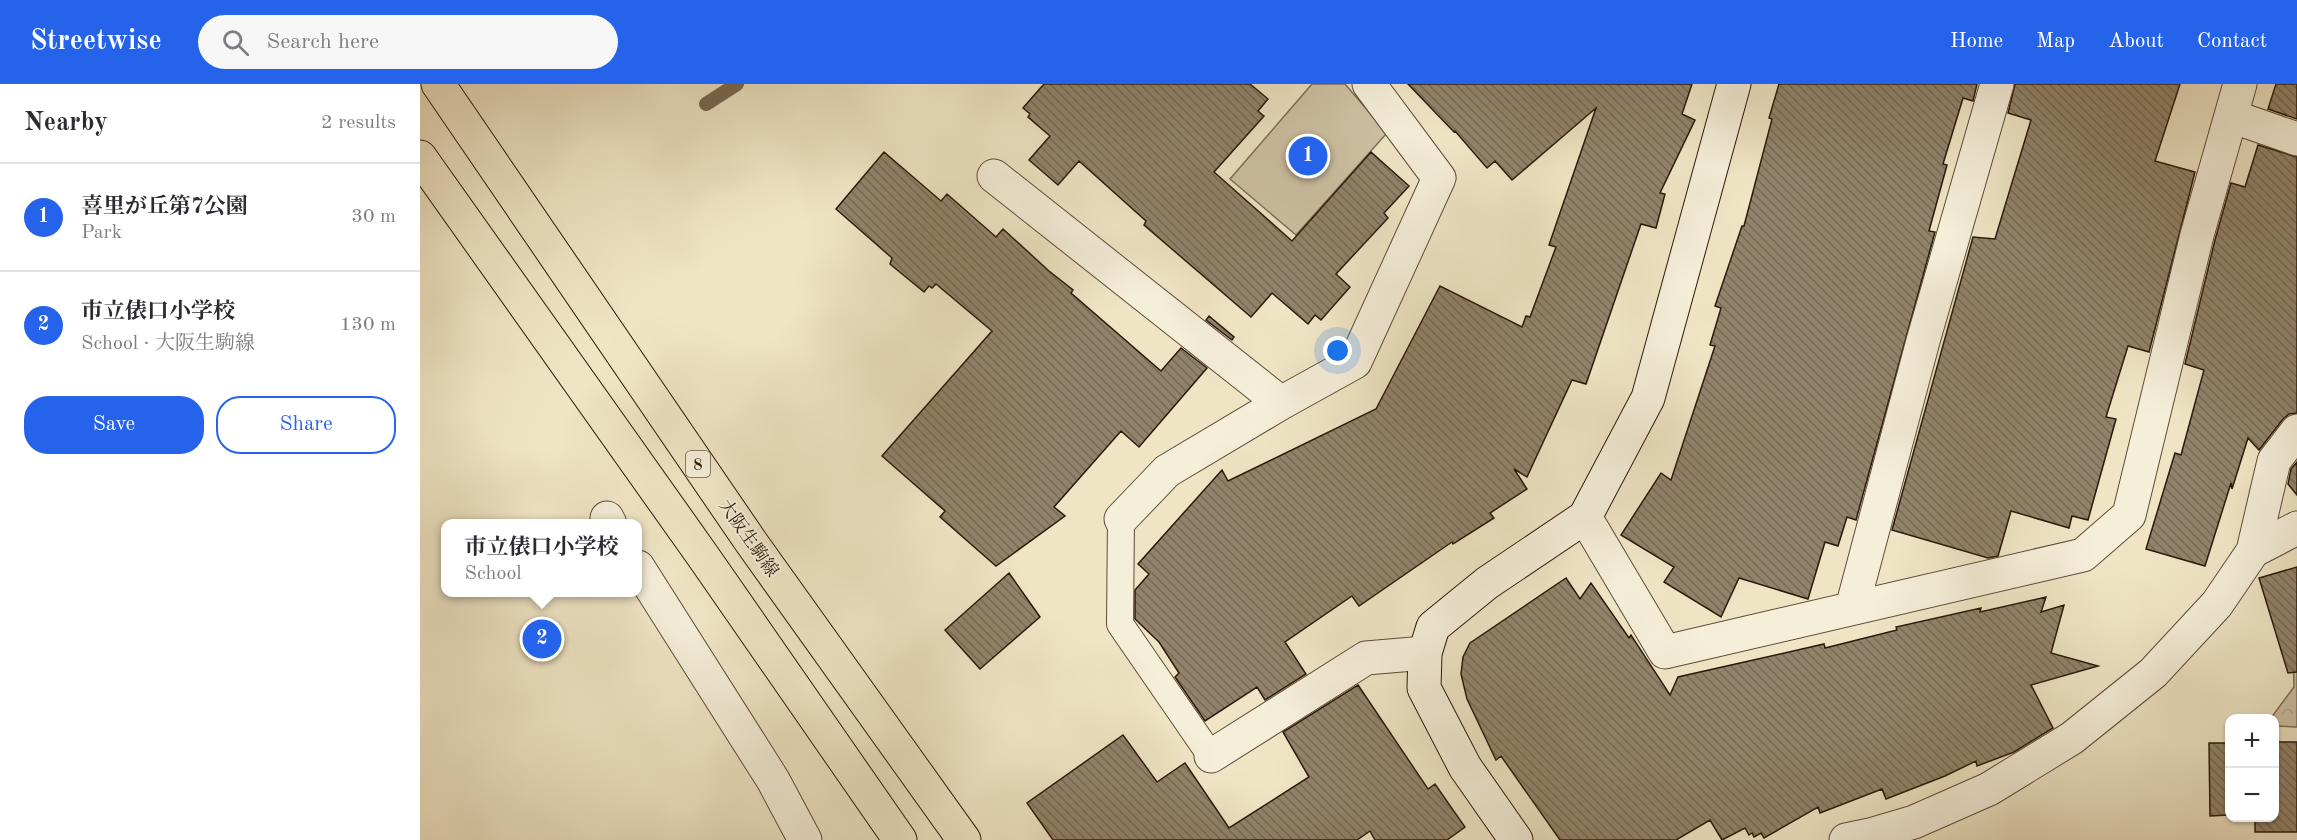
<!DOCTYPE html>
<html lang="en">
<head>
<meta charset="utf-8">
<style>
  body { margin:0; font-family:"Old Standard TT","Noto Serif JP",serif; background:#f7f7f7; color:#2b2b33 }
  .controls { position:absolute; right:18px; bottom:18px; display:grid; overflow:hidden; border-radius:12px; box-shadow:0 2px 4px #0004 }
  .controls button { width:54px; height:54px; display:grid; place-items:center; padding:0; border:0; border-bottom:2px solid #e1e1e2; background:#fff; color:#2b2b33; font:30px sans-serif }
  .you { position:absolute; left:918px; top:267px; width:21px; height:21px; margin:-15px; border:4px solid #fff; border-radius:50%; background:#1a73e8; box-shadow:0 0 0 9px #1a73e833 }
  .badge { display:grid; place-items:center; width:39px; height:39px; border-radius:50%; background:#2563eb; color:#fff; font-size:20px; font-weight:700 }
  .pin { position:absolute; translate:-50% -50%; border:3px solid #fff; box-shadow:0 2px 6px #0006 }
  .popup { position:absolute; left:21px; top:435px; width:201px; height:78px; box-sizing:border-box; display:grid; place-content:center; border-radius:12px; background:#fff; filter:drop-shadow(0 2px 4px #0005); font-size:20px; white-space:nowrap; color:#7c7c81 }
  .popup b { font-size:22px; color:#2b2b33 }
  .popup::after { content:''; position:absolute; left:50%; top:100%; margin-left:-12px; border:12px solid transparent; border-top-color:#fff }
  .list { margin:0; padding:0; list-style:none }
  h2 { display:flex; justify-content:space-between; align-items:center; height:78px; margin:0; padding:0 24px; font-size:26px }
  h2 small { font-size:20px; font-weight:400; color:#7c7c81 }
  .list li { display:grid; grid-template-columns:39px 1fr auto; gap:18px; align-items:center; box-sizing:border-box; height:108px; padding:0 24px; border-top:2px solid #e1e1e2 }
  .list b { display:block; font-size:22px; white-space:nowrap }
  .list p { margin:0; font-size:20px; white-space:nowrap; color:#7c7c81 }
  .list em { font-size:20px; font-style:normal; color:#7c7c81 }
  .actions { display:flex; gap:12px; padding:18px 24px }
  .actions a { flex:1; padding:14px 0; border:2px solid #2563eb; border-radius:24px; text-align:center; font-size:21px; color:#2563eb }
  .actions .main { background:#2563eb; color:#fff }
  .icon { flex:none; width:33px; height:33px; fill:none; stroke:currentColor; stroke-width:2; stroke-linecap:round; stroke-linejoin:round }
  .map { position:relative; flex:none; width:1877px; height:756px; overflow:hidden }
  header { display:flex; align-items:center; gap:36px; box-sizing:border-box; height:84px; padding:0 30px; background:#2563eb; color:#fff }
  header strong { font-size:28px }
  nav { display:flex; gap:33px; margin-inline-start:auto; font-size:21px }
  .search { width:420px; height:54px; background:#f7f7f7; display:flex; align-items:center; gap:15px; box-sizing:border-box; padding:0 21px; border-radius:33px; color:#7c7c81; font-size:22px }
  main { display:flex }
  aside { flex:1; background:#fff }
  .map>svg:first-child { display:block }
  .forest { fill:url(#forest-crowns); stroke:#7d6e58; stroke-width:1.5 }
  .park { fill:#cec2a5; stroke:#7d6e58; stroke-width:1.5 }
  .lines { fill:none; stroke-linecap:round; stroke-linejoin:round }
  .stream { stroke:#796a54; stroke-width:14 }
  .building { fill:url(#building-back-hatch); stroke:#2c190a; stroke-width:1.5 }
  .lane-casing { stroke:#5d4c39; stroke-width:28 }
  .street-casing { stroke:#5d4c39; stroke-width:35 }
  .secondary-casing { stroke:#2c190a; stroke-width:35 }
  .primary-casing { stroke:#2c190a; stroke-width:35 }
  .lane { stroke:#f5eed9; stroke-width:26 }
  .street { stroke:#f5eed9; stroke-width:33 }
  .secondary { stroke:#f5eed9; stroke-width:33 }
  .primary { stroke:#efe5c5; stroke-width:33 }
  .labels { text-anchor:middle; stroke-width:4.5; stroke-linejoin:round; paint-order:stroke }
  .shield { fill:#f5eed9; stroke:#685948; stroke-width:1.5 }
  .shield-label { font-size:16px; font-weight:bold; fill:#2c190a }
  .street-label { font-size:18px; fill:#2c190a; stroke:#f5eed9 }
</style>
</head>
<body>
<header>
<strong>Streetwise</strong>
<div class="search"><svg class="icon" aria-label="search" viewBox="0 0 24 24"><circle cx="10" cy="10" r="6"/><path d="M15 15l6 6"/></svg>Search here</div>
<nav><a>Home</a><a>Map</a><a>About</a><a>Contact</a></nav>
</header>
<main>
<aside>
<h2>Nearby<small>2 results</small></h2>
<ul class="list">
<li><span class="badge">1</span><div><b>喜里が丘第7公園</b><p>Park</p></div><em>30 m</em></li>
<li><span class="badge">2</span><div><b>市立俵口小学校</b><p>School · 大阪生駒線</p></div><em>130 m</em></li>
</ul>
<div class="actions"><a class="main">Save</a><a>Share</a></div>
</aside>
<div class="map">
<svg width="1877" height="756" viewBox="0 0 1877 756">
  <defs>
    <pattern id="forest-crowns" width="20" height="18" patternUnits="userSpaceOnUse" patternTransform="scale(1.5)"><rect width="20" height="18" fill="#cec2a5"/><path d="M2 6a3 3 0 1 1 6 0M12 15a3 3 0 1 1 6 0" fill="none" stroke="#b1a68d"/></pattern>
    <pattern id="building-back-hatch" width="6" height="6" patternUnits="userSpaceOnUse" patternTransform="scale(1.5)"><rect width="6" height="6" fill="#91836b"/><path d="M-1 5l2 2M0 0l6 6M5-1l2 2" fill="none" stroke="#776a56"/></pattern>
  </defs>
  <rect width="100%" height="100%" fill="#efe5c5"/>
  <filter id="stains"><feTurbulence type="fractalNoise" baseFrequency=".00333" numOctaves="4"/><feColorMatrix values="0 0 0 0 .2 0 0 0 0 .09 0 0 0 0 .02 0 0 0 .5 -.17"/></filter>
  <radialGradient id="worn" r=".72"><stop offset=".6" stop-color="#630" stop-opacity="0"/><stop offset="1" stop-color="#630" stop-opacity=".3"/></radialGradient>
  <!-- forest -->
  <path class="forest" d="M1877,566V643L1855,642L1854,634H1851L1874,603L1873,567Z"/>
  <!-- park -->
  <path class="park" d="M892,0H925L967,49L876,151L810,95Z"/>
  <g class="lines">
    <!-- stream -->
    <path class="stream" d="M286,20L317,0"/>
  </g>
  <!-- building -->
  <path class="building" d="M624,0H830L848,15L838,27L844,32L794,88L872,157L951,68L989,102L964,129L968,134L916,190L930,203L901,236L895,231L888,240L852,209L831,233L724,141L726,137L659,77L638,101L609,76L630,52L608,33L610,30L603,24Z
    M988,0H1272L1262,30L1275,36L1240,109L1245,110L1236,144L1221,140L1166,300L1152,296L1107,393L1094,385L1107,405L1070,429L1074,434L1033,460L1032,458L939,522L932,512L865,558L886,590L845,616L837,603L785,637L755,593L759,589L739,558L715,535V506L729,490L718,480L802,386L808,397L956,325L1020,202L1102,243L1106,232L1110,233L1136,163L1129,161L1176,24L1092,96L1075,77L1067,84L1035,47L1034,48Z
    M1359,0H1557L1553,17L1543,14L1523,80L1527,81L1509,147L1515,148L1436,436L1427,433L1418,462L1405,458L1388,515L1319,494L1301,533L1244,498L1254,483L1201,451L1241,389L1251,396L1295,262L1290,261L1301,224L1295,222L1322,142H1324L1352,35L1349,34Z
    M1595,0H1760L1735,77L1775,88L1729,268L1708,262L1686,333L1696,335L1668,436L1652,432L1649,444L1591,427L1578,472L1568,474L1472,446L1553,153L1575,155L1611,36L1588,29Z
    M1856,0H1877V35L1848,25Z
    M1838,61L1877,73V329L1869,330L1863,335L1839,366L1828,354L1812,405L1811,399L1785,482L1726,465L1755,369L1761,371L1784,286L1765,280L1795,156L1811,99L1825,103Z
    M464,68L521,117L527,110L576,153L583,145L629,187L653,206L651,209L741,287L761,264L787,284L719,363L701,347L634,423L645,432L576,482L520,433L525,427L462,372L572,247L516,200L512,204L509,202L504,208L470,180L472,174L416,125Z
    M789,232L814,253L812,256L786,236Z
    M1877,378V411L1868,400L1871,385Z
    M1877,483V588L1868,589L1839,494Z
    M589,489L620,533L560,585L525,546Z
    M1146,494L1160,515L1171,499L1209,554L1211,551L1250,611L1258,593L1404,560L1405,564L1477,546L1476,543L1561,524L1560,528L1626,513L1621,528L1644,521L1631,569L1678,582L1611,601L1633,644L1594,668L1557,682L1556,677L1525,692L1466,715L1462,705L1400,729L1398,723L1344,754L1341,749L1334,753L1332,749L1329,751L1325,744L1302,756L1290,736L1256,756H1140L1081,672L1076,676L1047,615L1041,590L1043,573L1050,559Z
    M938,601L1008,705L1015,700L1045,743L1027,756H955L950,747L937,756H633L607,719L703,651L737,698L765,679L809,744L889,693L863,648Z
    M1854,658H1877V748H1835V734H1854Z
    M1789,659H1809V731L1790,732Z"/>
  <g class="lines">
    <!-- lane casing -->
    <g class="lane-casing">
      <path id="lane" d="M701,435L700,540L791,672"/>
    </g>
    <!-- street casing -->
    <g class="street-casing">
      <path id="street" d="M1811,32L1877,55
        M574,92L861,319
        M1165,433L1245,568L1663,471L1709,431L1777,151L1820,0
        M187,434L190,440
        M701,435L747,387L861,319L935,278L1019,94L949,0
        M1833,467L1877,444
        M218,483L353,696L385,756
        M1432,524L1503,257L1577,0
        M791,672L946,574L1005,569
        M1426,756L1450,751L1494,738L1569,705L1652,654L1733,589L1797,520L1833,467L1854,377L1877,347"/>
    </g>
    <!-- secondary casing -->
    <g class="secondary-casing">
      <path id="secondary" d="M1096,756L1045,683L1004,604L1005,569L1013,543L1067,499L1165,433L1228,314L1314,0"/>
    </g>
    <!-- primary casing -->
    <g class="primary-casing">
      <path id="primary" d="M18,0L331,458L544,756
        M0,73L285,475L480,756"/>
    </g>
    <!-- lane -->
    <use href="#lane" class="lane"/>
    <!-- street -->
    <use href="#street" class="street"/>
    <!-- secondary -->
    <use href="#secondary" class="secondary"/>
    <!-- primary -->
    <use href="#primary" class="primary"/>
  </g>
  <g class="labels">
    <!-- shield labels -->
    <rect class="shield" x="266" y="367" width="24" height="26" rx="4.5"/>
    <g class="shield-label">
      <text x="278" y="386">8</text>
    </g>
    <!-- street labels -->
    <g class="street-label">
      <text transform="translate(329 454) rotate(55)" y="6">大阪生駒線</text>
    </g>
  </g>
  <rect width="100%" height="100%" filter="url(#stains)"/>
  <rect width="100%" height="100%" fill="url(#worn)"/>
</svg>
<div class="controls">
<button>+</button>
<button>−</button>
</div>
<div class="you"></div>
<div class="pin badge" style="left:888px;top:72px">1</div>
<div class="pin badge" style="left:122px;top:555px">2</div>
<div class="popup"><b>市立俵口小学校</b>School</div>
</div>
</main>
</body>
</html>
